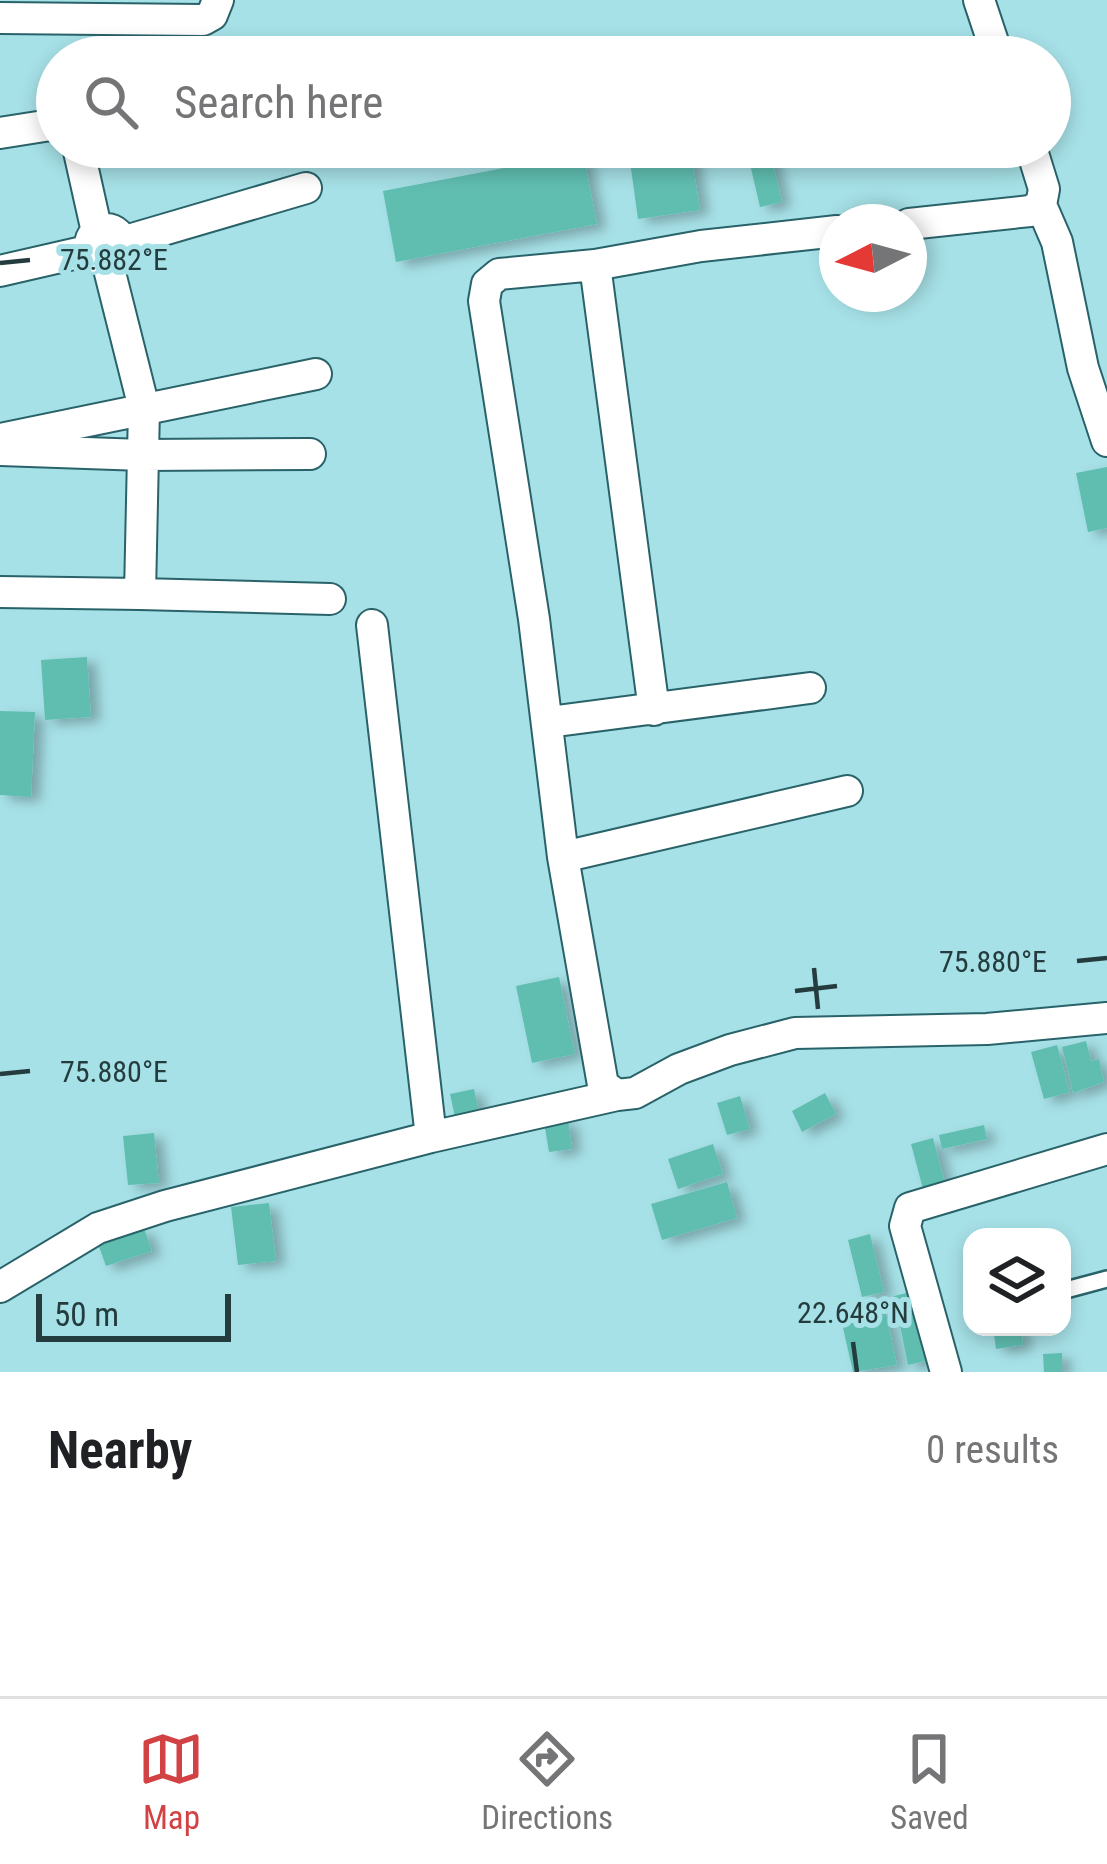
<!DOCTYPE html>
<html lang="en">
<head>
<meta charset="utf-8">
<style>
  body { margin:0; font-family:"Roboto Condensed",sans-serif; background:#f2f2f2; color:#202124 }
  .controls { position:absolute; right:36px; bottom:36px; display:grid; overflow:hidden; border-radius:24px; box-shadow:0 6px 18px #0003 }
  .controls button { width:108px; height:108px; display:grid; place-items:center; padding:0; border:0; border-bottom:3px solid #e0e0e0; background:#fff; color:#202124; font:60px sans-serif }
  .compass { position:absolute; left:819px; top:204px; width:108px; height:108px; border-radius:50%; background:#fff; box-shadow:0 6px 18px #0003; rotate:264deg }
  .scale { position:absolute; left:36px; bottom:30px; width:195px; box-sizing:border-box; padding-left:12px; border:6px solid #243c3e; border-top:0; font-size:33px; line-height:42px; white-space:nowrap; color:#243c3e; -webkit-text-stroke:9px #a6e1e7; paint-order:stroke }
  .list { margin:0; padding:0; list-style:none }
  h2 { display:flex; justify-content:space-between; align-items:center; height:156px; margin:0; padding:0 48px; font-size:51px }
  h2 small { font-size:39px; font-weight:400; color:#757577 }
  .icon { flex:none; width:66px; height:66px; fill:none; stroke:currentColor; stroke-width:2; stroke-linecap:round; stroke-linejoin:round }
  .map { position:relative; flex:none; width:1107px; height:1372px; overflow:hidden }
  .search { position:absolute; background:#fff; box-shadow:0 6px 18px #0003; left:36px; right:36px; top:36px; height:132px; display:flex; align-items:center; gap:30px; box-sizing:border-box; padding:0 42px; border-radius:66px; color:#757577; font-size:45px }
  .sheet { height:324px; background:#fff }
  nav { display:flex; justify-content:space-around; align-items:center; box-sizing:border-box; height:168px; border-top:3px solid #e0e0e0; background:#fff; font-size:33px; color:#757577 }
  nav a { display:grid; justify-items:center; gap:6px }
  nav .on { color:#d24244 }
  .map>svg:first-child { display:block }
  .building { fill:#60beb1; filter:url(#shadow) }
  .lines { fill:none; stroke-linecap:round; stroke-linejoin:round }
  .lane-casing { stroke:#296369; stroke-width:20 }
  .street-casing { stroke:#296369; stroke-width:34 }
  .lane { stroke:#fff; stroke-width:15 }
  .street { stroke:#fff; stroke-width:30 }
  .ticks { fill:none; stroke:#243c3e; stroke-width:4.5 }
  .ticks-label { font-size:30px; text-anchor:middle; fill:#243c3e; stroke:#a6e1e7; stroke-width:10; stroke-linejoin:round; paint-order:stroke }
</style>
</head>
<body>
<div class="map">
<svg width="1107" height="1372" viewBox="0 0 1107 1372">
  <defs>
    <filter id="shadow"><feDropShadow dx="9" dy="5" stdDeviation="6" flood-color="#0004"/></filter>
  </defs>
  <rect width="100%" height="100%" fill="#a6e1e7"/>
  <!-- building -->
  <path class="building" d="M628,147H690L700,210L638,219Z
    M746,147H769L782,202L760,207Z
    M583,153L597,224L396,262L383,191Z
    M1107,467V528L1088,532L1076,473Z
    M87,657L91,717L45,720L41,660Z
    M0,711L35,712L31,797L0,795Z
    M559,977L575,1054L532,1063L516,986Z
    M1086,1041L1091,1061L1099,1059L1104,1082L1073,1093L1062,1047Z
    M1057,1045L1070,1092L1044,1099L1031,1052Z
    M474,1089L480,1117L456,1122L450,1094Z
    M825,1093L836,1114L802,1132L792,1111Z
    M740,1096L750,1129L727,1135L717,1103Z
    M568,1119L572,1149L549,1152L544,1122Z
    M984,1125L987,1139L942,1149L939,1135Z
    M154,1133L159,1183L128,1185L123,1136Z
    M933,1138L945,1183L923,1189L911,1144Z
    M713,1144L723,1174L678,1189L668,1159Z
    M727,1182L737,1218L662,1240L651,1204Z
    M269,1203L276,1261L238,1265L231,1207Z
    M144,1228L152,1251L106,1266L98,1244Z
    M870,1234L884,1292L862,1297L848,1240Z
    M915,1291L930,1360L908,1365L894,1296Z
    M883,1300L897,1365L853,1372L839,1310Z
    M993,1327H1021L1023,1345L996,1349Z
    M1062,1353V1372H1044L1043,1354Z"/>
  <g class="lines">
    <!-- lane casing -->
    <g class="lane-casing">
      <path id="lane" d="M1062,1291L1107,1279"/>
    </g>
    <!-- street casing -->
    <g class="street-casing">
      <path id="street" d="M979,0L998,57
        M0,18L203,20L212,15L218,0
        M0,133L57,124
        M78,147L97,232
        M1041,205L1057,242L1083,368L1107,441
        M909,224L1030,211L1041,205L1044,189L1031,147
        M90 245a16 16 0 1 1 32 0a16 16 0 1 1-32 0Z
        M837,231L701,246L595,265L499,274L487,284L484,301L534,619L563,857L603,1085L617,1095L635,1093L679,1069L730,1050L795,1033L987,1029L1107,1018
        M122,242L306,188
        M595,265L654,710
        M0,271L91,250
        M0,439L316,374
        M0,450L143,455L310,454
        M0,592L140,594L144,408L107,261
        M140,594L330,599
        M372,625L431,1137
        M549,722L810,688
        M563,857L847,791
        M0,1287L98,1228L165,1206L431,1137L617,1095
        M946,1372L905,1226L910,1208L1107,1149"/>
    </g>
    <!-- lane -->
    <use href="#lane" class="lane"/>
    <!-- street -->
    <use href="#street" class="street"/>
  </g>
  <!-- ticks -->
  <path class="ticks" d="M0,263L30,260M1077,961L1107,958M814,968L818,1009M795,991L837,986M0,1074L30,1071M853,1342L857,1372"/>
  <g class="ticks-label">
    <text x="114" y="270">75.882°E</text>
    <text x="993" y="972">75.880°E</text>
    <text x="114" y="1082">75.880°E</text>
    <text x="853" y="1323">22.648°N</text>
  </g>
</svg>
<div class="controls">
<button><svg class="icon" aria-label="layers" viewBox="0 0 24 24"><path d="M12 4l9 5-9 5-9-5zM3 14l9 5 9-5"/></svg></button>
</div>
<svg class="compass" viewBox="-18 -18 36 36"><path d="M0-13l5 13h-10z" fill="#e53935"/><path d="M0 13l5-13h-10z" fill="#757577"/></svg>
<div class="scale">50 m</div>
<div class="search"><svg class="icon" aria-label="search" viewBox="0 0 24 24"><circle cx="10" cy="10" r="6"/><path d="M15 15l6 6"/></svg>Search here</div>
</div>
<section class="sheet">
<h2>Nearby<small>0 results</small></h2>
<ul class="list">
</ul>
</section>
<nav>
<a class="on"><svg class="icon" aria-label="map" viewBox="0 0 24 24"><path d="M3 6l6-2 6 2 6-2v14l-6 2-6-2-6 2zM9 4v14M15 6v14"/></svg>Map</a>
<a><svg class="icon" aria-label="directions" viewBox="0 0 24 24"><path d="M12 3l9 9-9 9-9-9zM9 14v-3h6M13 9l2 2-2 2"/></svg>Directions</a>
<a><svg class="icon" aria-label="saved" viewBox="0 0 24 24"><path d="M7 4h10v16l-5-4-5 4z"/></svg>Saved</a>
</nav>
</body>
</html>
